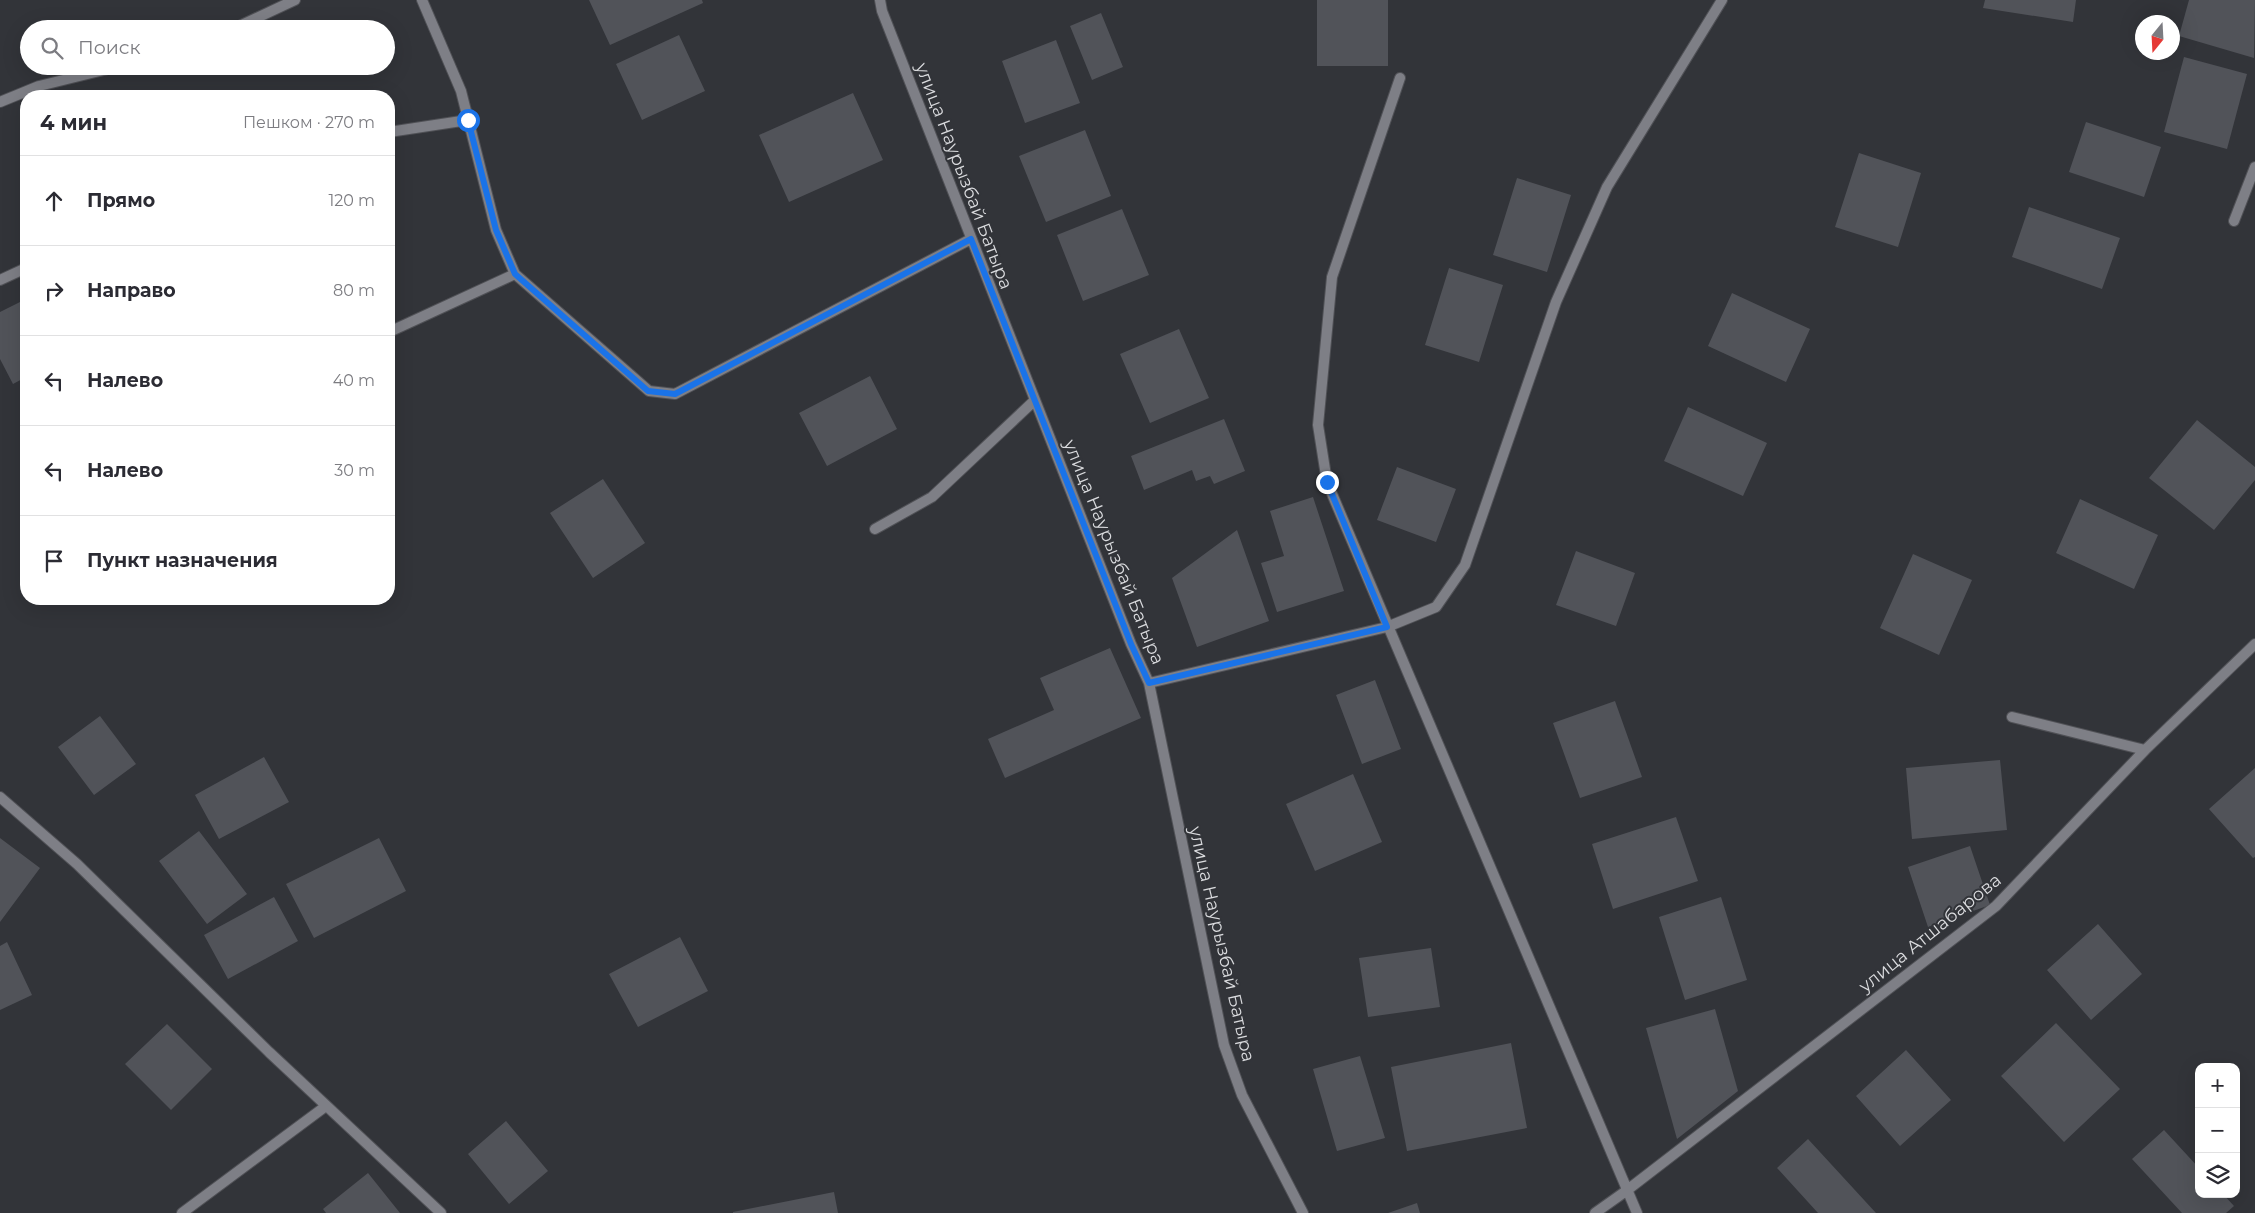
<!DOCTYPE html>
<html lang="ru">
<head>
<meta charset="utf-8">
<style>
  body { margin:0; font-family:Montserrat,sans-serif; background:#f7f7f7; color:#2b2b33 }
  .controls { position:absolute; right:15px; bottom:15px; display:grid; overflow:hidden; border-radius:10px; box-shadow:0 5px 20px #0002 }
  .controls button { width:45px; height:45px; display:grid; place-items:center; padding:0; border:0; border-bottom:1px solid #e1e1e2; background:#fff; color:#2b2b33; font:25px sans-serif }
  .compass { position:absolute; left:2135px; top:15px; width:45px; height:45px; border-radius:50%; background:#fff; box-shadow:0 5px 20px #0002; rotate:198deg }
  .stop { position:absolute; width:15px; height:15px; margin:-11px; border:4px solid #1a73e8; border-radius:50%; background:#fff }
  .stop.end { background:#1a73e8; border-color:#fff; box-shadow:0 1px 5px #0008 }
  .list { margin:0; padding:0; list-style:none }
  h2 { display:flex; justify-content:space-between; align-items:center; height:65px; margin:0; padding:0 20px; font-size:21px }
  h2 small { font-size:16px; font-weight:400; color:#7c7c81 }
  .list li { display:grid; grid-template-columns:32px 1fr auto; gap:15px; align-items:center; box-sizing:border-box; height:90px; padding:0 20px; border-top:1px solid #e1e1e2 }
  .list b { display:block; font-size:19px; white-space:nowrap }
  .list em { font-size:16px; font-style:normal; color:#7c7c81 }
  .icon { flex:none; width:28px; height:28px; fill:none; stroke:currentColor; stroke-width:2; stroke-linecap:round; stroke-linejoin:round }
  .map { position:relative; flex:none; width:2255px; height:1213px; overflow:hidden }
  .search { position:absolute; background:#fff; box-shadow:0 5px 20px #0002; left:20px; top:20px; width:375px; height:55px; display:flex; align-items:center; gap:12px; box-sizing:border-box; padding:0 18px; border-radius:28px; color:#7c7c81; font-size:19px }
  .panel { position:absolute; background:#fff; box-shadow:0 5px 20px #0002; left:20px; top:90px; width:375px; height:515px; border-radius:20px }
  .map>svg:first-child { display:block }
  .building { fill:#515359 }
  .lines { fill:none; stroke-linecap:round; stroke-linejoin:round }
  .minor-casing { stroke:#505156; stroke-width:12 }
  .minor { stroke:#7e7f86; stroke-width:10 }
  .route { stroke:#1a73e8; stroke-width:6 }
  .labels { text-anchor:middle; stroke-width:4; stroke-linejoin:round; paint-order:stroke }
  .street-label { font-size:18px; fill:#dadbde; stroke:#323439 }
</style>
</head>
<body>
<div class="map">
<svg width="2255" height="1213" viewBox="0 0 2255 1213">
  <rect width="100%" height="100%" fill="#323439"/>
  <!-- building -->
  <path class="building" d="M589,0H702L703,3L610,45Z
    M1317,0H1388V66H1317Z
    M1985,0H2076L2073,22L1983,8Z
    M2189,0H2255L2254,58L2179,36Z
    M1101,13L1123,67L1092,80L1070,26Z
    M679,35L705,91L642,120L616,64Z
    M1056,40L1080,103L1025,123L1002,61Z
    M2184,57L2247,74L2227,149L2164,132Z
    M853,93L883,160L789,202L759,135Z
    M2086,122L2161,147L2144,197L2069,172Z
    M1085,130L1111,196L1046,222L1019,156Z
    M1859,153L1921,173L1898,247L1835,227Z
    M1517,178L1571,195L1547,272L1493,255Z
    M2029,207L2120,238L2102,289L2012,257Z
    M1122,209L1149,275L1083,301L1057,235Z
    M1449,268L1503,285L1479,362L1425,345Z
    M1732,293L1810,329L1786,382L1708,346Z
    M26,299V377L13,384L0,359V312Z
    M1179,329L1209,398L1150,423L1120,354Z
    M870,376L897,429L827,466L799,413Z
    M1688,407L1767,443L1743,496L1664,461Z
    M1224,419L1245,471L1214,484L1210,476L1196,481L1192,470L1144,490L1131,456Z
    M2197,420L2255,467V480L2214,530L2149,478Z
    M1397,467L1456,489L1436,542L1377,520Z
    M603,479L645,543L593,578L550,513Z
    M1313,497L1344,591L1277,612L1261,563L1284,556L1270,511Z
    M2080,499L2158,535L2134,589L2056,553Z
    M1237,530L1269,621L1197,647L1172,578Z
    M1576,551L1635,573L1616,626L1556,605Z
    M1913,554L1972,580L1939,655L1880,628Z
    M1110,648L1141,718L1005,778L988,739L1054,710L1040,678Z
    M1375,680L1401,749L1362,764L1336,695Z
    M1615,701L1642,777L1580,798L1553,723Z
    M100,716L136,764L94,795L58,747Z
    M264,757L289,802L219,839L195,795Z
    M2000,760L2007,830L1912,839L1906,768Z
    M2255,768V857L2253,858L2209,809Z
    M1353,774L1382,842L1315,871L1286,804Z
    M1676,817L1698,881L1613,909L1592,844Z
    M199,831L247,894L207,924L159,861Z
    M0,838L40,868L0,922Z
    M379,838L406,891L314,938L286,884Z
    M1970,846L1990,905L1928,927L1908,867Z
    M274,897L298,941L228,979L204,935Z
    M1721,897L1747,980L1685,1000L1659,917Z
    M2098,924L2142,974L2091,1020L2047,970Z
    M680,937L708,991L638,1027L609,974Z
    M7,942L32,995L0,1010V946Z
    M1431,948L1440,1007L1368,1017L1359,958Z
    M1715,1009L1738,1091L1677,1139L1646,1028Z
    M2056,1023L2120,1089L2064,1142L2001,1076Z
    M167,1024L212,1069L171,1110L125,1064Z
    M1511,1043L1527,1128L1407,1151L1391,1067Z
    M1906,1050L1951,1100L1900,1146L1856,1096Z
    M1360,1056L1385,1138L1337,1151L1313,1069Z
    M506,1121L548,1171L509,1204L468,1154Z
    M2164,1130L2199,1168V1194H2223L2234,1206L2226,1213H2182L2132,1159Z
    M1808,1139L1876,1213H1818L1777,1168Z
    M368,1173L400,1213H326L323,1209Z
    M834,1192L838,1213H733V1212Z
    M1417,1203L1420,1213H1388Z"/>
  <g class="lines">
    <!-- minor casing -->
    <g class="minor-casing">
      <path id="minor" d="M422,0L461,91L496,230L515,274L649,391L675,394L971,239
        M880,0L882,11L1131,644L1149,683L1224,1045L1242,1095L1303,1213
        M233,29L295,0
        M1400,78L1332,277L1318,425L1327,482L1637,1213
        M0,102L39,86L120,66
        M389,132L468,120
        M2234,221L2255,167
        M0,280L26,268
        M389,332L515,274
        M875,529L932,497L1035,400
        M1149,683L1387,627L1436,607L1465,565L1556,302L1607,187L1722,0
        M2012,717L2145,750
        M0,797L77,864L269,1052L441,1213
        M182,1213L326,1106
        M1595,1213L1626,1191L1996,906L2145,750L2255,644"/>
    </g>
    <!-- minor -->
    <use href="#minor" class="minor"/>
  </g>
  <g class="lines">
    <!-- route -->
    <path class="route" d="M468,120L496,230L515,274L648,391L675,394L971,239L1131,644L1149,683L1387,627L1327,482"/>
  </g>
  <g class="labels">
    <!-- street labels -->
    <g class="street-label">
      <text transform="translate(964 176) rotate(69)" y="6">улица Наурызбай Батыра</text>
      <text transform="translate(1114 552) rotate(68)" y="6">улица Наурызбай Батыра</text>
      <text transform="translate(1930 933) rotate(-39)" y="6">улица Атшабарова</text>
      <text transform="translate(1222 944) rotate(77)" y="6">улица Наурызбай Батыра</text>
    </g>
  </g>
</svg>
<div class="controls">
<button>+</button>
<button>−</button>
<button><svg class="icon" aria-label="layers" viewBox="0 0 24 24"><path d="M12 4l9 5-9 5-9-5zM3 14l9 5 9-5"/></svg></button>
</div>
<svg class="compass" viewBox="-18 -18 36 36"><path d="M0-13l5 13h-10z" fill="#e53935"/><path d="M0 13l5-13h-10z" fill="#7c7c81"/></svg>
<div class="stop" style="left:468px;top:120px"></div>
<div class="stop end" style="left:1327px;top:482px"></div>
<div class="search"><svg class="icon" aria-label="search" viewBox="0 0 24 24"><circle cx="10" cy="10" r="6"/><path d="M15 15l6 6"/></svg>Поиск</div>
<section class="panel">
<h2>4 мин<small>Пешком · 270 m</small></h2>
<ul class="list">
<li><svg class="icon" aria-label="ahead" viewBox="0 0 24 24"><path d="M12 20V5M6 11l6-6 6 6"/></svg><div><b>Прямо</b></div><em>120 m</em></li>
<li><svg class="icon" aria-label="right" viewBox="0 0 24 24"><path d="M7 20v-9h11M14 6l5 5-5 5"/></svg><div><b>Направо</b></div><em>80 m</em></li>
<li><svg class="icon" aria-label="left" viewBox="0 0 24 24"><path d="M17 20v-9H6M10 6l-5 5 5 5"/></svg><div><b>Налево</b></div><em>40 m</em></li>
<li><svg class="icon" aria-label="left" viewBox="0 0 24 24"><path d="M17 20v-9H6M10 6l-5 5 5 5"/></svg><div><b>Налево</b></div><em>30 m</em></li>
<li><svg class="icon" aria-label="arrive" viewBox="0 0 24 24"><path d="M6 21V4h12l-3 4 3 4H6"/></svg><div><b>Пункт назначения</b></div></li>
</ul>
</section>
</div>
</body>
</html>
